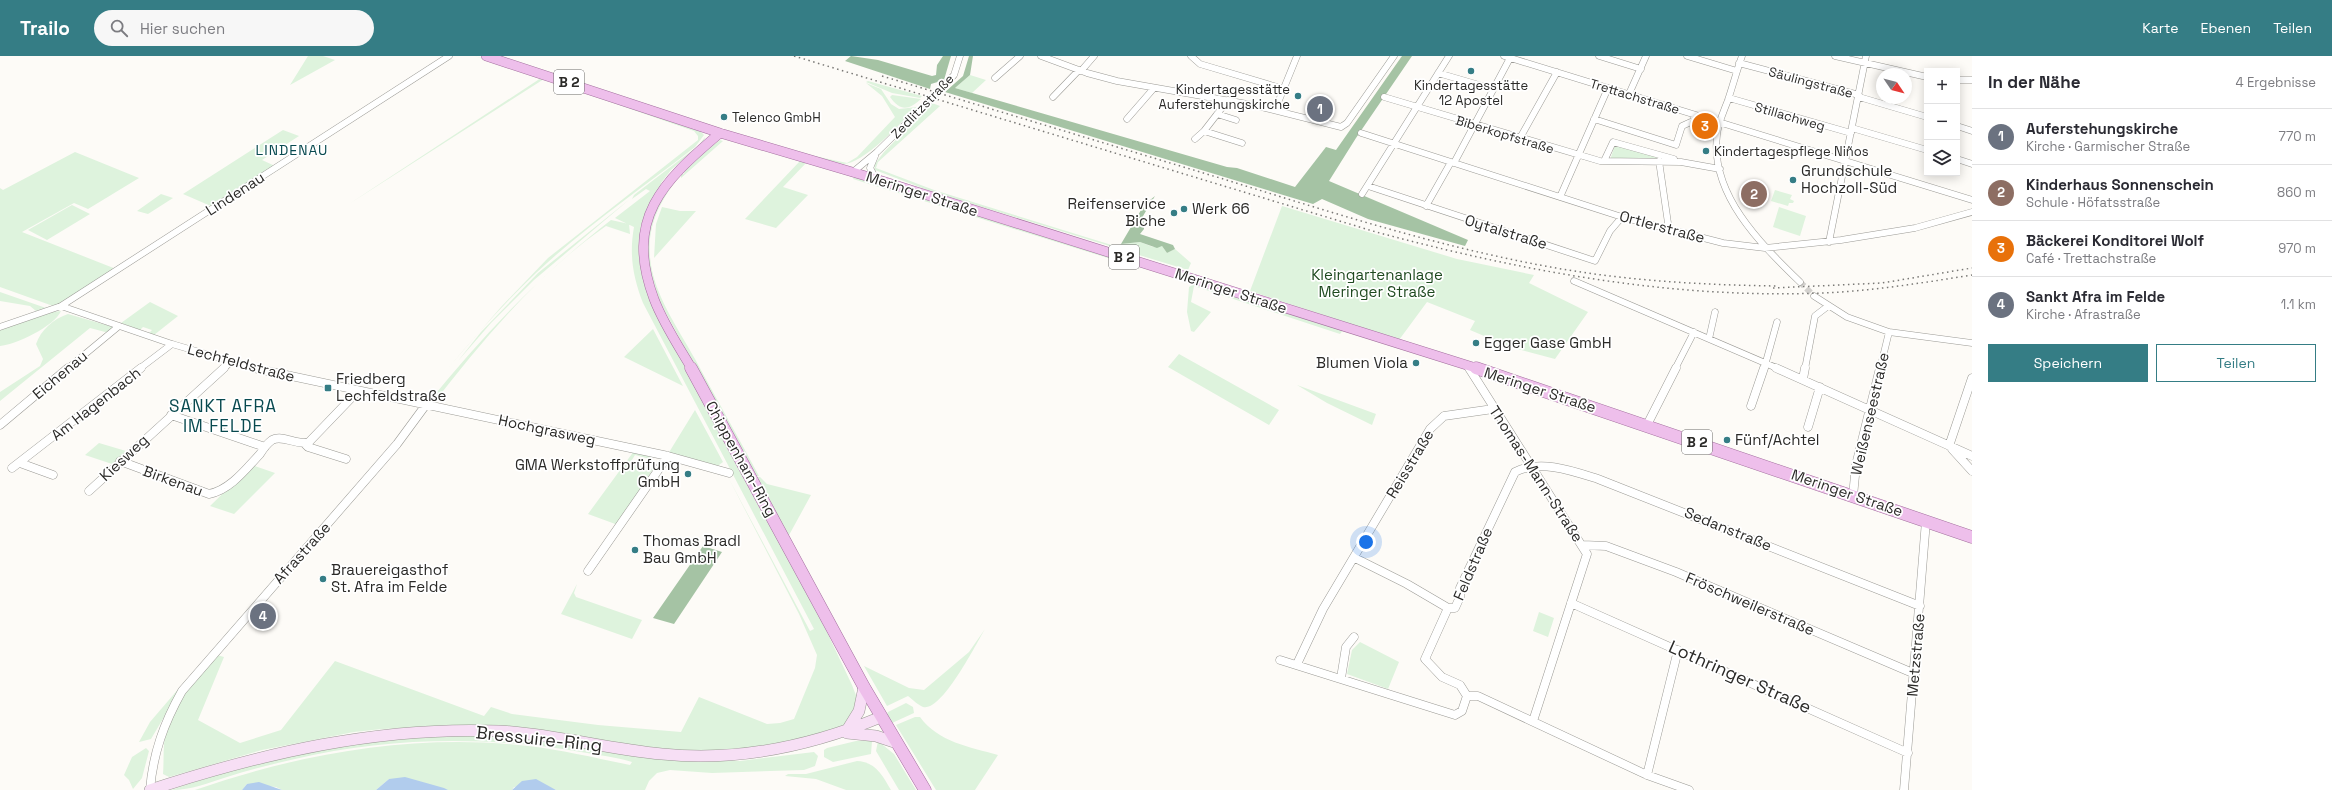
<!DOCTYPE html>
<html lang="de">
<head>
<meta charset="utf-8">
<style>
  body { margin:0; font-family:"Space Grotesk",sans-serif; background:#f7f7f7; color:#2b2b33 }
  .controls { position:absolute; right:12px; top:12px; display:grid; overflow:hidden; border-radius:0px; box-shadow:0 2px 10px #0003 }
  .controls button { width:36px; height:36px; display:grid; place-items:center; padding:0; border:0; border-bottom:1px solid #e1e1e2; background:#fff; color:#2b2b33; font:20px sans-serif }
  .compass { position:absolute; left:1876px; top:12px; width:36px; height:36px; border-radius:50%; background:#fff; box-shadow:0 2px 10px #0003; rotate:125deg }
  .you { position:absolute; left:1366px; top:486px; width:14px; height:14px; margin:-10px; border:3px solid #fff; border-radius:50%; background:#1a73e8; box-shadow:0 0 0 6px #1a73e833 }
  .badge { display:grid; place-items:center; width:26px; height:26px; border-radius:50%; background:#357d85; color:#fff; font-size:13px; font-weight:700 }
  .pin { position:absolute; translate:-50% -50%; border:2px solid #fff; box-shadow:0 1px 4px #0006 }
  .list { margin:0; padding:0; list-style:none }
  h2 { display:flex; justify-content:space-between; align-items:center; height:52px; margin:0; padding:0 16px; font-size:17px }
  h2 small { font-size:13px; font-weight:400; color:#7c7c81 }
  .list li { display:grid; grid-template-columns:26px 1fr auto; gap:12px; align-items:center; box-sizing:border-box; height:56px; padding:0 16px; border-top:1px solid #e1e1e2 }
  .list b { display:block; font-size:15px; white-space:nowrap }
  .list p { margin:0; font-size:13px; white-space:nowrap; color:#7c7c81 }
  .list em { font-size:13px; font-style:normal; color:#7c7c81 }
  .actions { display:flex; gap:8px; padding:12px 16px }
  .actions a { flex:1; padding:9px 0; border:1px solid #357d85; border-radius:0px; text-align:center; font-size:14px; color:#357d85 }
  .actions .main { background:#357d85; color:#fff }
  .icon { flex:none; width:22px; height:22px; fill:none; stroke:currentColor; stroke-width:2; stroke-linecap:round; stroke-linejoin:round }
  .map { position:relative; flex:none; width:1972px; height:734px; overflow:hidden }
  header { display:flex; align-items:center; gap:24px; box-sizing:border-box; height:56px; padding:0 20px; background:#357d85; color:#fff }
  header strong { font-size:19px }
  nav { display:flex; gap:22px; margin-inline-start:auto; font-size:14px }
  .search { width:280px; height:36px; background:#f7f7f7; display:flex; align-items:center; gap:10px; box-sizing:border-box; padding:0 14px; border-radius:22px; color:#7c7c81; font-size:15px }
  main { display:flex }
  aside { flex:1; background:#fff }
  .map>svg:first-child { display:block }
  .green { fill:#def3dd }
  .forest { fill:#a5c3a4 }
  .water { fill:#b1cced }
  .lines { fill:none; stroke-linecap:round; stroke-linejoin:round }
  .minor-tunnel { stroke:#d3d1ce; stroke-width:6; stroke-dasharray:6 3; stroke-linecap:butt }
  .minor-far1-casing { stroke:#9b9a95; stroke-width:7 }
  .minor-casing { stroke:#9b9a95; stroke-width:9 }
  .secondary-casing { stroke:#9b9a95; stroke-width:12 }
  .primary-far1-casing { stroke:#a3709e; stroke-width:10 }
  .primary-casing { stroke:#a3709e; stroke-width:13 }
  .minor-far1 { stroke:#fff; stroke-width:6 }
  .minor { stroke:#fff; stroke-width:8 }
  .secondary { stroke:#f7dff5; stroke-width:11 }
  .primary-far1 { stroke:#eebfeb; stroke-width:9 }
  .primary { stroke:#eebfeb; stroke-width:12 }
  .rail { stroke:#797875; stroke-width:1.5; stroke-dasharray:1.5 3.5; stroke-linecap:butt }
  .minor-bridge-casing { stroke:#9b9a95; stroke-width:7; stroke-linecap:butt }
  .minor-bridge { stroke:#fff; stroke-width:6 }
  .poi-dot { fill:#357d85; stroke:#fff; stroke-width:1.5 }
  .labels { text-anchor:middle; stroke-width:3.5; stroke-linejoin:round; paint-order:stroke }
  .far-street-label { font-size:13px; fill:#2b2a28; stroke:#fff }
  .far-poi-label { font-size:13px; fill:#2b2a28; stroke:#fff; text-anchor:start }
  .shield { fill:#fff; stroke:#6b6a68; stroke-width:1 }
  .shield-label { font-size:14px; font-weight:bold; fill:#2b2a28 }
  .far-quarter-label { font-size:14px; letter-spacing:1px; fill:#08494f; stroke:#fff }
  .poi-label { font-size:15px; fill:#2b2a28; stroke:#fff; text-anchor:start }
  .street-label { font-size:15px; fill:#2b2a28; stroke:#fff }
  .park-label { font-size:15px; fill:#1e491f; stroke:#fff }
  .quarter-label { font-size:17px; letter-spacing:1px; fill:#08494f; stroke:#fff }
  .near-street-label { font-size:18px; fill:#2b2a28; stroke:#fff }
</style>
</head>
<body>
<header>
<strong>Trailo</strong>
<div class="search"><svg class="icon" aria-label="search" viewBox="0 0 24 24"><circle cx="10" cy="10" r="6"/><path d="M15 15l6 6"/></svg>Hier suchen</div>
<nav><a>Karte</a><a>Ebenen</a><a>Teilen</a></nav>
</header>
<main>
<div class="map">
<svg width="1972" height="734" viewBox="0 0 1972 734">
  <rect width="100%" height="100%" fill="#fdfbf7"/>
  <!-- green -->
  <path class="green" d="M308,0H323L335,4L290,29Z
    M474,0L546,21L700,75L704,79L695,91C642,132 585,171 536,217C505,246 477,278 449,311L501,251L548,202L698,84V80L694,75L544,23L349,148L541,22Z
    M970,19L986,24L972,37L955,32Z
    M868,25L922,40L920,42L892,37L866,26Z
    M866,27L881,33L891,48L899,53L917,51C901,66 864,108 843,108L796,96L847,107L857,101L895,61L882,40Z
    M892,39L921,43C908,55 900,55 890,41Z
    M932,47L940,50L878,106L876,112L934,134L1118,191L1121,188L1140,186L1153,191L1162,190L1167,197L1175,193L1191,207L1188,214L930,135L875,114L874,109L884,96Z
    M283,74L299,80L262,104L275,110L213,151L183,138Z
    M705,81L704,85L671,114L661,127V130C655,142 646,155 642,169C633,196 643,225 654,251L825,572L852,629L857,642V648L846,669L807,685L760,694L668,695L479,669L382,673L354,676L262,694L169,721L163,718C164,705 163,692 165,680C171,649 198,622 217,599L224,601L198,664L240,687L281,674L335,605L484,660L491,651L512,658L598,669L681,676L699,641L767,668L780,667L794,663L815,612L817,599L799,558L728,421L810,575L814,573L643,247C633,221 629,199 634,171L615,162L650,135L646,133L632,143L634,139L699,89Z
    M720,84L723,85L681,122V118H684C685,107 711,91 720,84Z
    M1615,89L1668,103L1610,104Z
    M75,96L139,122L88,153L74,147L22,176L116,213L67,245L53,250L0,231V132L3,134Z
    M800,105L807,106L783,131L808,139L776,172L745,163Z
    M855,120L1005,166L1007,170H1017L1112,200L1111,203L853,123Z
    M679,121C660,145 647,170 650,201C653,238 678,272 695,303C716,342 738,381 759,420H754L660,246L646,202L648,172L659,144Z
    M1775,134L1792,139L1790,143L1794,145L1793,147H1789L1788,150L1771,145Z
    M161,138L173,142L148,158L137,155Z
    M630,143L534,224L491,267L458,305L481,276L538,217Z
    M72,149L90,158L47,184L28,174Z
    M1282,150L1457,203L1534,219L1529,227L1588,256L1555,303L1510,291L1470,274L1475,265L1427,246L1399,284L1250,235Z
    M662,151L680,155H696L654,202L656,168Z
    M1779,151L1806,160L1800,180L1773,171Z
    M611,164L629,168L630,178L606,170C537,218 483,284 432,349L428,347C482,280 542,217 611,164Z
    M1194,228L1344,273L1340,278L1194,230L1191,246L1211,256L1194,276L1191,275L1187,256L1189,231Z
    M0,236L46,252L36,255L30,250L0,245Z
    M150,246L178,260L154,279L149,277L152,274L143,271L140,274L121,267Z
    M61,255C55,270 15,289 0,290V272L52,256Z
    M68,258L113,271V273L109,277L90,272L0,345V336L40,310L43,303L36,288C41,274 53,263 68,258Z
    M653,273L683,330L624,301Z
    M1179,298L1279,354L1269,369L1168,311Z
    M1297,329L1376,358L1372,369L1327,347Z
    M695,354L723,406L715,412L668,398Z
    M99,387L126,395L112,408L85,399Z
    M634,395L653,399L650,403L635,399L630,407L653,413L618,469L588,458Z
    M252,409L275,417L234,458L210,450Z
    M755,421H760L767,428L811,439L788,481Z
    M577,528L574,537L576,541L642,564L632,583L561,558Z
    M1539,556L1554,562L1548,581L1533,575Z
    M985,573C976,588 942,656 923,651C918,649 912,643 908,640L887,650L864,610L909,632L924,634L969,596Z
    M1360,586L1399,606L1388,633L1347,618L1352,594Z
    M186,624L151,683L139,686L150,666Z
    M906,647L913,651L914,657L892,667L887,658L888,656Z
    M915,661H920C938,686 970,691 998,699L975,734H936L896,669Z
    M467,679L542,684L677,704L700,705H740L814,696L818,700L815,710L804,714L712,717L670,714L657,717L649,725L645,734H556L542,728L514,731L512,734H448L389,723L376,734H282L276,731L247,728L242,734H195C301,697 416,677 528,690C562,694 596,702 630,709L632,706C616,701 598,699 581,696C487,680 388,681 295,703C272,708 249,714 227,721C208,727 192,734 171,734L231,714L327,691L414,681Z
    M856,685H872L871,698L833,706L824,701V694L827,692Z
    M878,685L894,698L916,734H899L876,695Z
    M146,692L149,695L142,722L133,733L129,724L124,719L132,701Z
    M857,705C876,706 882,719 891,734H846L816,723L785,720L788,718H806Z"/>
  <!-- forest -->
  <path class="forest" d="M851,0L878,4L932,20L936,19L937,9L943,0H951L944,24L931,28L930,33L845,5Z
    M969,0H973L970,19L955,32L1227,111L1237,112L1295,131L1326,91L1336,94L1402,0H1412L1356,82L1329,125L1468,184L1465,190L1368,163L1322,143L1313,148L945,36L963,20Z
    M1155,140L1143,160L1144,173L1140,178L1173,189L1175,193L1167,197L1162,190L1157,192L1140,186L1121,188L1144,149Z
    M703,490L722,496L674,568L653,562Z"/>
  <!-- water -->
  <path class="water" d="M405,721L444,732L448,734H376L389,723Z
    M536,723L556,734H512L522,725Z
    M259,726L282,734H242L247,728Z"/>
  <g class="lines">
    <!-- minor-tunnel -->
    <path class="minor-tunnel" d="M1800,226L1814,240"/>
    <!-- minor-far1 casing -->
    <g class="minor-far1-casing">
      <path id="minor-far1" d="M1041,0L1087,17L1117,25L1253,49L1341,71L1347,67L1394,0
        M1191,0L1200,8L1284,33
        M1504,0L1972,144
        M1599,0L1641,13
        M1687,0L1737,15
        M1742,0C1737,14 1733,29 1728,44C1724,55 1718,67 1717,79C1710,139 1761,188 1800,226
        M1835,0L1927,21
        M1739,7L1859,39
        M1081,15L1094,0
        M1438,17L1493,33
        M995,22L1020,0
        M1957,24H1972
        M941,33L954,19L960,0
        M1629,38L1646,0
        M1053,41L1079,14
        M1384,41L1600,105L1681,106L1720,113
        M1859,41L1927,61
        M1729,42L1851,77
        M1275,54L1297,0
        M1217,58L1236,64
        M1127,63L1154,32
        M1594,63L1676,89L1682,70L1693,65L1695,59
        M1957,70L1972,75
        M1852,72L1927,94
        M1204,75L1242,87
        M1361,77L1622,161L1723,187L1765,192L1841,184L1915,172L1972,156
        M1520,82L1557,16
        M1195,83L1204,75L1228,44
        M875,100L870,112L876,123
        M1957,103L1972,108
        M1604,105L1613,86L1674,103
        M1659,105L1669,174
        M1454,107L1510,2
        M853,116L877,96L927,47
        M1368,130L1595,205L1610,175L1622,161
        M1362,138L1449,0
        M1560,141L1608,32
        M1426,150L1451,106
        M1829,186L1866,0
        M1574,225L1779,313
        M1814,240L1847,261L1889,276L1972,287
        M61,250L172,288L257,313
        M0,271L61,250L449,0
        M1709,283L1715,256
        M1468,310L1470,313
        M67,313L119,270
        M139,313L172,288
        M223,313L231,306
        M1675,313L1694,276
        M1764,313L1777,266
        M1805,313L1815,260L1828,250
        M1880,313L1889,276"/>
    </g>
    <!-- minor casing -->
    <g class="minor-casing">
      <path id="minor" d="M253,312L668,400L729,417
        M1469,312L1587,498L1533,665
        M1776,312L1972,400
        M1803,323L1805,312
        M1751,350L1764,312
        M171,359L265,391
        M0,369L68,312
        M1647,369L1676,312
        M1808,371L1820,331
        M305,388L308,391L346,403
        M1949,390L1972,322
        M1952,393L1972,415
        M120,405L209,438C230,434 246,413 260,398C263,393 268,387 272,384C283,378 297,390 309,386L358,335
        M20,407L53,419
        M12,412L141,312
        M89,435L224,312
        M1853,440L1856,409L1880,312
        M1583,489L1606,490L1676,516L1915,618
        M1355,502L1407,528L1448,552
        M588,515L668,400
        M1571,547L1908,697
        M1280,604L1455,659L1462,655L1467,640H1478L1647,719L1689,734
        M1297,608L1323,553L1430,373L1444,360L1493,353
        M1341,622L1346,591L1354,581
        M1467,640L1460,629L1442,621L1425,603L1448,552H1455L1460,541V532L1515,416C1540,403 1573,415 1598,423L1920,550
        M1647,719L1678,594
        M150,734C153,697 164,667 182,635L397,388L425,350
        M1904,734L1926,465"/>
    </g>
    <!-- secondary casing -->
    <g class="secondary-casing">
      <path id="secondary" d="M846,676L859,655L864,631
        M847,677L876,680L897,687
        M150,734C263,697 379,670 499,675C554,678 607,693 662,698C738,706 811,690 881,661"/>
    </g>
    <!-- primary-far1 casing -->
    <g class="primary-far1-casing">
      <path id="primary-far1" d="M486,0L720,77L876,123L1479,313
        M692,313C679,291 663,267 654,243C624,163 662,126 720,77"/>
    </g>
    <!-- primary casing -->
    <g class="primary-casing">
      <path id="primary" d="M691,312L864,631L925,734
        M1476,312L1972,481"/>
    </g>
    <!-- minor-far1 -->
    <use href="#minor-far1" class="minor-far1"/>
    <!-- minor -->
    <use href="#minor" class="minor"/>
    <!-- secondary -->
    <use href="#secondary" class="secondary"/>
    <!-- primary-far1 -->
    <use href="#primary-far1" class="primary-far1"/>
    <!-- primary -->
    <use href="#primary" class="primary"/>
    <!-- rail -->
    <path class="rail" d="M794,0L1376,176C1522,215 1670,243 1822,237C1872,235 1922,227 1972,219
      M882,20C995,54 1107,88 1220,122C1330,156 1442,192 1556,212C1630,225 1704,229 1778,230
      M1773,232L1882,227L1972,212"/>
    <!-- minor-bridge casing -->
    <g class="minor-bridge-casing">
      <path id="minor-bridge" d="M927,47L941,33"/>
    </g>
    <!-- minor-bridge -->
    <use href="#minor-bridge" class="minor-bridge"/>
  </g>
  <!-- markers -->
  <g class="poi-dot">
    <circle cx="1471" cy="15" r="4"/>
    <circle cx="1298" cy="40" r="4"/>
    <circle cx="724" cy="61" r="4"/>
    <circle cx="1706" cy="95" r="4"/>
    <circle cx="1793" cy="124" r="4"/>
    <circle cx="1184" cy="153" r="4"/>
    <circle cx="1174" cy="157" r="4"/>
    <circle cx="1476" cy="287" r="4"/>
    <circle cx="1416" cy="307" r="4"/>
    <rect x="324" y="328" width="8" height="8" rx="2"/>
    <circle cx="1727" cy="384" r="4"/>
    <circle cx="688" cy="418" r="4"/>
    <circle cx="635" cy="494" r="4"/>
    <circle cx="323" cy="523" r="4"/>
  </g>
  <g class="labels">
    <!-- far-street labels -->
    <g class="far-street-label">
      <text transform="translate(1811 26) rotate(15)" y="5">Säulingstraße</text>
      <text transform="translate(1635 40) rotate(17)" y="5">Trettachstraße</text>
      <text transform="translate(922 50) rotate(-46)" y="5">Zedlitzstraße</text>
      <text transform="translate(1790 60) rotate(16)" y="5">Stillachweg</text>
      <text transform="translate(1505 78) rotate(17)" y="5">Biberkopfstraße</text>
    </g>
    <!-- far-poi labels -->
    <g class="far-poi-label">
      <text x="1471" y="34" text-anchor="middle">Kindertagesstätte<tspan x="1471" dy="15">12 Apostel</tspan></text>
      <text x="1290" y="38" text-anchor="end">Kindertagesstätte<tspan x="1290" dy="15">Auferstehungskirche</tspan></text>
      <text x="732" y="66">Telenco GmbH</text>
      <text x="1714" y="100">Kindertagespflege Niños</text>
    </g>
    <!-- shield labels -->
    <g class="shield">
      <rect x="554" y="14" width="30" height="24" rx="3"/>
      <rect x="1109" y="189" width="30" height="24" rx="3"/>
      <rect x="1682" y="374" width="30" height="24" rx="3"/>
    </g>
    <g class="shield-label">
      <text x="569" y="31">B 2</text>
      <text x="1124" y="206">B 2</text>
      <text x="1697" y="391">B 2</text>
    </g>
    <!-- far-quarter labels -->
    <g class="far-quarter-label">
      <text x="292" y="99">LINDENAU</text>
    </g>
    <!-- poi labels -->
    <g class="poi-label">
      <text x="1801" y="120">Grundschule<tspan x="1801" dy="17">Hochzoll-Süd</tspan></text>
      <text x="1166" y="153" text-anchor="end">Reifenservice<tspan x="1166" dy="17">Biche</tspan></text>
      <text x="1192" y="158">Werk 66</text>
      <text x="1484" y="292">Egger Gase GmbH</text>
      <text x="1408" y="312" text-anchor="end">Blumen Viola</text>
      <text x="336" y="328">Friedberg<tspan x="336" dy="17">Lechfeldstraße</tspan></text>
      <text x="1735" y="389">Fünf/Achtel</text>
      <text x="680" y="414" text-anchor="end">GMA Werkstoffprüfung<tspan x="680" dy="17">GmbH</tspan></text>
      <text x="643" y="490">Thomas Bradl<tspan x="643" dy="17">Bau GmbH</tspan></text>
      <text x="331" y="519">Brauereigasthof<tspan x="331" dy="17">St. Afra im Felde</tspan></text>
    </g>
    <!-- street labels -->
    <g class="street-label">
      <text transform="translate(235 138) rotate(-33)" y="5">Lindenau</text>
      <text transform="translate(922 138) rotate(18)" y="5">Meringer Straße</text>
      <text transform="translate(1662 171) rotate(15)" y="5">Ortlerstraße</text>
      <text transform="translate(1506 176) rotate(17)" y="5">Oytalstraße</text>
      <text transform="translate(1231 235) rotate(18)" y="5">Meringer Straße</text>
      <text transform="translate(241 307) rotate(15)" y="5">Lechfeldstraße</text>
      <text transform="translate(60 319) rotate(-40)" y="5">Eichenau</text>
      <text transform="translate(1540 334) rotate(18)" y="5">Meringer Straße</text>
      <text transform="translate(96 348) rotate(-38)" y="5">Am Hagenbach</text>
      <text transform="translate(1870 358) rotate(-77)" y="5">Weißenseestraße</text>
      <text transform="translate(547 374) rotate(12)" y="5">Hochgrasweg</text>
      <text transform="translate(124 402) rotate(-43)" y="5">Kiesweg</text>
      <text transform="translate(741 403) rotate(61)" y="5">Chippenham-Ring</text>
      <text transform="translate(1410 408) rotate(-59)" y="5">Reisstraße</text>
      <text transform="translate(1536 418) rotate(57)" y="5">Thomas-Mann-Straße</text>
      <text transform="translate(173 425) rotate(20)" y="5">Birkenau</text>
      <text transform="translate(1847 437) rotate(19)" y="5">Meringer Straße</text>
      <text transform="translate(1728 473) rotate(22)" y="5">Sedanstraße</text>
      <text transform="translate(302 497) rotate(-48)" y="5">Afrastraße</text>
      <text transform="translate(1473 508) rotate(-67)" y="5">Feldstraße</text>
      <text transform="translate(1750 548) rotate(23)" y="5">Fröschweilerstraße</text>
      <text transform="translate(1916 599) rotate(-85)" y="5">Metzstraße</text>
    </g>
    <!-- park labels -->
    <g class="park-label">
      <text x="1377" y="224">Kleingartenanlage<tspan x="1377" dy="17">Meringer Straße</tspan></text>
    </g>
    <!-- quarter labels -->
    <g class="quarter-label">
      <text x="223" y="356">SANKT AFRA<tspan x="223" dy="20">IM FELDE</tspan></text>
    </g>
    <!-- near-street labels -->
    <g class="near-street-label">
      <text transform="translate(1740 621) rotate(24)" y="6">Lothringer Straße</text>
      <text transform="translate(539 683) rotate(6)" y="6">Bressuire-Ring</text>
    </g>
  </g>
</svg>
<div class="controls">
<button>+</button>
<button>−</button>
<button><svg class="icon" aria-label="layers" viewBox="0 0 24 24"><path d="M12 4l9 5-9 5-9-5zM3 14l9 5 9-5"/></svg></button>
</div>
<svg class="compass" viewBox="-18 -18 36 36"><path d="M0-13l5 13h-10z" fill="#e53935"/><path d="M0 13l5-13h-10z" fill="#7c7c81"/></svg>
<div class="you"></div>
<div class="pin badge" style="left:1320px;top:53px;background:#6b7280">1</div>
<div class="pin badge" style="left:1754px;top:138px;background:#8d6e63">2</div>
<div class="pin badge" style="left:1705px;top:70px;background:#e8710a">3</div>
<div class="pin badge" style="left:263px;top:560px;background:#6b7280">4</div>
</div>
<aside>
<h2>In der Nähe<small>4 Ergebnisse</small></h2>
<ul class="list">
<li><span class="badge" style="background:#6b7280">1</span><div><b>Auferstehungskirche</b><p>Kirche · Garmischer Straße</p></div><em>770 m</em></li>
<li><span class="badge" style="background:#8d6e63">2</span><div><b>Kinderhaus Sonnenschein</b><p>Schule · Höfatsstraße</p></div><em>860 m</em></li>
<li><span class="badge" style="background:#e8710a">3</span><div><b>Bäckerei Konditorei Wolf</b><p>Café · Trettachstraße</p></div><em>970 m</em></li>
<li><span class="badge" style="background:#6b7280">4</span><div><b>Sankt Afra im Felde</b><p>Kirche · Afrastraße</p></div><em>1.1 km</em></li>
</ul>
<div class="actions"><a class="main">Speichern</a><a>Teilen</a></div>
</aside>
</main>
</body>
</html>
